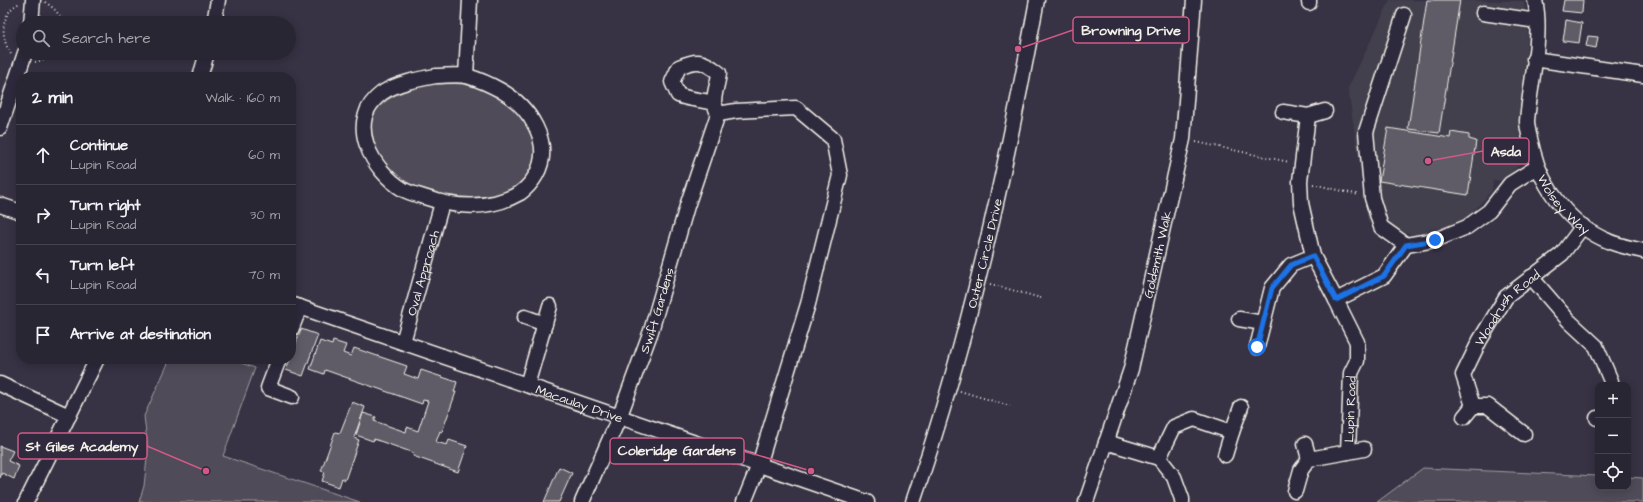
<!DOCTYPE html>
<html lang="en">
<head>
<meta charset="utf-8">
<style>
  body { margin:0; font-family:"Architects Daughter",sans-serif; background:#312e3b; color:#f1f3f6 }
  .controls { position:absolute; right:12px; bottom:12px; display:grid; overflow:hidden; border-radius:8px; box-shadow:0 2px 10px #0003 }
  .controls button { width:36px; height:36px; display:grid; place-items:center; padding:0; border:0; border-bottom:1px solid #45434e; background:#292633; color:#f1f3f6; font:20px sans-serif }
  .stop { position:absolute; width:12px; height:12px; margin:-9px; border:3px solid #1a73e8; border-radius:50%; background:#fff }
  .stop.end { background:#1a73e8; border-color:#fff; box-shadow:0 1px 4px #0008 }
  .list { margin:0; padding:0; list-style:none }
  h2 { display:flex; justify-content:space-between; align-items:center; height:52px; margin:0; padding:0 16px; font-size:17px }
  h2 small { font-size:13px; font-weight:400; color:#a5a5ac }
  .list li { display:grid; grid-template-columns:26px 1fr auto; gap:12px; align-items:center; box-sizing:border-box; height:60px; padding:0 16px; border-top:1px solid #45434e }
  .list b { display:block; font-size:15px; white-space:nowrap }
  .list p { margin:0; font-size:13px; white-space:nowrap; color:#a5a5ac }
  .list em { font-size:13px; font-style:normal; color:#a5a5ac }
  .icon { flex:none; width:22px; height:22px; fill:none; stroke:currentColor; stroke-width:2; stroke-linecap:round; stroke-linejoin:round }
  .map { position:relative; flex:none; width:1643px; height:502px; overflow:hidden }
  .search { position:absolute; background:#292633; box-shadow:0 2px 10px #0003; left:16px; top:16px; width:280px; height:44px; display:flex; align-items:center; gap:10px; box-sizing:border-box; padding:0 14px; border-radius:22px; color:#a5a5ac; font-size:15px }
  .panel { position:absolute; background:#292633; box-shadow:0 2px 10px #0003; left:16px; top:72px; width:280px; height:292px; border-radius:16px }
  .map>svg:first-child { display:block }
  .built { fill:#433f4e }
  .green { fill:#504b59; stroke:#a29ea0 }
  .building { fill:#5f5c67; stroke:#f4f1e8 }
  .lines { fill:none; stroke-linecap:round; stroke-linejoin:round }
  .minor-casing { stroke:#f4f1e8; stroke-width:17 }
  .path { stroke:#f4f1e8; stroke-width:2; stroke-dasharray:1 3; stroke-linecap:butt }
  .minor { stroke:#2f2a3d; stroke-width:14 }
  .route { stroke:#1a73e8; stroke-width:5 }
  .labels { text-anchor:middle; stroke-width:3; stroke-linejoin:round; paint-order:stroke }
  .street-label { font-size:13px; fill:#f4f1e8; stroke:#2f2a3d }
  .leader { fill:none; stroke:#d15985; stroke-width:1.5 }
  .callout-dot { fill:#d15985; stroke:#2f2a3d; stroke-width:1.5 }
  .callout { fill:#2f2a3d; stroke:#d15985; stroke-width:1.5 }
  .callout-label { font-size:14px; text-anchor:middle; font-weight:bold; fill:#f4f1e8 }
</style>
</head>
<body>
<div class="map">
<svg width="1643" height="502" viewBox="0 0 1643 502">
  <rect width="100%" height="100%" fill="#373244"/>
  <filter id="ink" filterUnits="userSpaceOnUse"><feTurbulence type="fractalNoise" baseFrequency=".025" numOctaves="2"/><feDisplacementMap in="SourceGraphic" scale="8" xChannelSelector="R" yChannelSelector="G"/><feConvolveMatrix kernelMatrix="1 2 1 2 8 2 1 2 1" color-interpolation-filters="sRGB"/></filter>
  <g filter="url(#ink)">
    <!-- built -->
    <path class="built" d="M1390,0L1524,1L1528,34L1519,124L1521,163L1503,181L1493,180L1492,191L1467,218L1447,229L1418,236L1368,223L1348,88Z"/>
    <!-- green -->
    <path class="green" d="M432,84C442,84 453,83 462,84C487,88 508,99 524,118C527,121 530,124 532,128C535,135 535,146 535,154C533,174 520,187 502,193C496,195 490,198 485,199C458,203 401,187 384,165C380,159 371,146 369,139C364,103 404,88 432,84Z
      M170,359H230L255,368L223,456L360,502H139L144,486L148,449L144,416Z
      M1423,468L1598,476V487H1628V477L1643,478V502H1377Z"/>
    <!-- building -->
    <path class="building" d="M1427,0H1460L1439,133L1408,129Z
      M1564,0H1583L1582,13L1562,11Z
      M1566,20L1582,23L1579,43L1563,41Z
      M1588,36L1598,37L1596,48L1586,46Z
      M1388,128L1450,138L1451,132L1469,135V139L1476,141L1468,195L1379,181Z
      M301,329L318,335L303,376L286,370Z
      M320,341L332,345L333,341L346,345L343,353L351,356L354,348L407,366L404,374L418,379L421,370L457,382L454,392H456L442,432L440,431L436,442L447,445L449,440L467,446L458,472L413,456L414,453L374,439L373,441L356,435L363,413L376,417L374,421L406,432L407,427L418,431L428,401L423,400L422,404L325,370L324,374L310,369Z
      M352,402L365,407L354,438L359,440L345,480L342,478L339,487L322,481L325,472L321,471L335,432L340,433Z
      M0,446L13,451L8,461L19,466L14,479L2,473L0,478Z
      M559,467L572,473L559,502H544Z"/>
    <g class="lines">
      <!-- minor casing -->
      <g class="minor-casing">
        <g id="minor">
          <path id="s1" d="M1535,0C1543,37 1530,83 1527,121C1527,130 1531,141 1533,151C1542,188 1571,226 1608,241C1619,246 1632,248 1643,251"/>
          <path d="M1309,3V0"/>
          <path d="M1483,13L1537,21"/>
          <path d="M1404,15L1366,132L1372,198L1381,227L1406,245L1435,240L1467,227L1489,211L1510,184L1537,167"/>
          <path d="M31,23L33,0"/>
          <path d="M214,23L218,0"/>
          <path d="M1534,59L1643,75"/>
          <path d="M436,76C446,76 457,74 467,76C477,79 491,85 500,90C529,106 554,143 536,175C532,182 527,188 520,193C490,210 456,208 424,197C418,195 410,193 404,190C372,171 344,121 382,93C397,83 419,79 436,76Z"/>
          <path d="M466,76L470,0"/>
          <path d="M200,77L207,53"/>
          <path d="M714,103C714,92 718,84 719,73C703,60 697,59 679,67L672,82L678,95C691,100 702,100 714,103L718,114"/>
          <path d="M1283,112L1308,116L1300,181L1301,203L1313,256L1336,300"/>
          <path d="M718,114L736,111L796,108L833,139L840,175L808,304L759,465L744,502"/>
          <path d="M1308,116L1325,111"/>
          <path d="M0,128L25,53"/>
          <path d="M0,205L21,212"/>
          <path d="M1531,277L1569,321L1596,346L1611,381V385"/>
          <path id="s2" d="M291,304L867,502"/>
          <path d="M525,317L545,324"/>
          <path d="M1239,319L1263,323"/>
          <path d="M291,330L300,307"/>
          <path id="s3" d="M403,342L442,203"/>
          <path d="M1257,347L1272,288L1291,265L1313,256"/>
          <path d="M279,359L268,388L292,397"/>
          <path d="M0,384L69,416"/>
          <path d="M527,385L550,306"/>
          <path d="M1464,417L1473,406"/>
          <path d="M1597,418H1598"/>
          <path d="M1232,432L1241,407"/>
          <path id="s4" d="M1524,434L1488,406H1473L1463,375L1480,340L1506,297L1562,254L1583,226"/>
          <path d="M1106,442L1159,458L1174,477L1182,499V502"/>
          <path d="M1305,444L1309,459"/>
          <path d="M1348,452L1364,449"/>
          <path d="M1159,458L1174,427L1194,419L1232,432L1225,455"/>
          <path id="s5" d="M1295,491L1301,470L1309,459L1348,452L1351,373L1357,361V342L1336,300L1384,276L1406,245"/>
          <path d="M26,502L97,359"/>
          <path id="s6" d="M582,502L619,418L651,331L687,206L718,114"/>
          <path id="s7" d="M913,502C969,338 1006,170 1037,0"/>
          <path id="s8" d="M1086,502L1131,369L1183,139L1194,0"/>
        </g>
      </g>
      <!-- path -->
      <path class="path" d="M45,2C54,8 59,13 63,23
        M11,54C0,38 0,12 20,3
        M35,62L44,60L55,53
        M1196,142L1289,162
        M1313,184L1359,195
        M990,284L1041,298
        M960,391L1010,406"/>
      <!-- minor -->
      <use href="#minor" class="minor"/>
    </g>
  </g>
  <g class="lines" filter="url(#ink)">
    <!-- route -->
    <path class="route" d="M1257,347L1272,288L1291,265L1313,256L1336,300L1384,276L1406,245L1435,240"/>
  </g>
  <g class="labels">
    <!-- street labels -->
    <g class="street-label">
      <text dy="5" stroke="none"><textPath href="#s1" startOffset="215">Wolsey Way</textPath></text>
      <text dy="5" stroke="none"><textPath href="#s7" startOffset="259">Outer Circle Drive</textPath></text>
      <text dy="5" stroke="none"><textPath href="#s8" startOffset="258">Goldsmith Walk</textPath></text>
      <text dy="5" stroke="none"><textPath href="#s3" startOffset="72">Oval Approach</textPath></text>
      <text dy="5" stroke="none"><textPath href="#s4" startOffset="175">Woodrush Road</textPath></text>
      <text dy="5" stroke="none"><textPath href="#s6" startOffset="206">Swift Gardens</textPath></text>
      <text dy="5" stroke="none"><textPath href="#s2" startOffset="305">Macaulay Drive</textPath></text>
      <text dy="5" stroke="none"><textPath href="#s5" startOffset="118">Lupin Road</textPath></text>
    </g>
  </g>
  <!-- callouts -->
  <path class="leader" d="M1018 49L1073 30M1428 161L1483 151M206 471L147 446M811 471L744 451"/>
  <g class="callout-dot">
    <circle cx="1018" cy="49" r="4"/>
    <circle cx="1428" cy="161" r="4"/>
    <circle cx="206" cy="471" r="4"/>
    <circle cx="811" cy="471" r="4"/>
  </g>
  <g class="callout">
    <rect x="1073" y="17" width="116" height="26" rx="4"/>
    <rect x="1483" y="138" width="46" height="26" rx="4"/>
    <rect x="18" y="433" width="129" height="26" rx="4"/>
    <rect x="610" y="438" width="134" height="26" rx="4"/>
  </g>
  <g class="callout-label">
    <text x="1131" y="35">Browning Drive</text>
    <text x="1506" y="156">Asda</text>
    <text x="82" y="451">St Giles Academy</text>
    <text x="677" y="455">Coleridge Gardens</text>
  </g>
</svg>
<div class="controls">
<button>+</button>
<button>−</button>
<button><svg class="icon" aria-label="locate" viewBox="0 0 24 24"><circle cx="12" cy="12" r="6"/><path d="M12 2v4M12 18v4M2 12h4M18 12h4"/></svg></button>
</div>
<div class="stop" style="left:1257px;top:347px"></div>
<div class="stop end" style="left:1435px;top:240px"></div>
<div class="search"><svg class="icon" aria-label="search" viewBox="0 0 24 24"><circle cx="10" cy="10" r="6"/><path d="M15 15l6 6"/></svg>Search here</div>
<section class="panel">
<h2>2 min<small>Walk · 160 m</small></h2>
<ul class="list">
<li><svg class="icon" aria-label="ahead" viewBox="0 0 24 24"><path d="M12 20V5M6 11l6-6 6 6"/></svg><div><b>Continue</b><p>Lupin Road</p></div><em>60 m</em></li>
<li><svg class="icon" aria-label="right" viewBox="0 0 24 24"><path d="M7 20v-9h11M14 6l5 5-5 5"/></svg><div><b>Turn right</b><p>Lupin Road</p></div><em>30 m</em></li>
<li><svg class="icon" aria-label="left" viewBox="0 0 24 24"><path d="M17 20v-9H6M10 6l-5 5 5 5"/></svg><div><b>Turn left</b><p>Lupin Road</p></div><em>70 m</em></li>
<li><svg class="icon" aria-label="arrive" viewBox="0 0 24 24"><path d="M6 21V4h12l-3 4 3 4H6"/></svg><div><b>Arrive at destination</b></div></li>
</ul>
</section>
</div>
</body>
</html>
